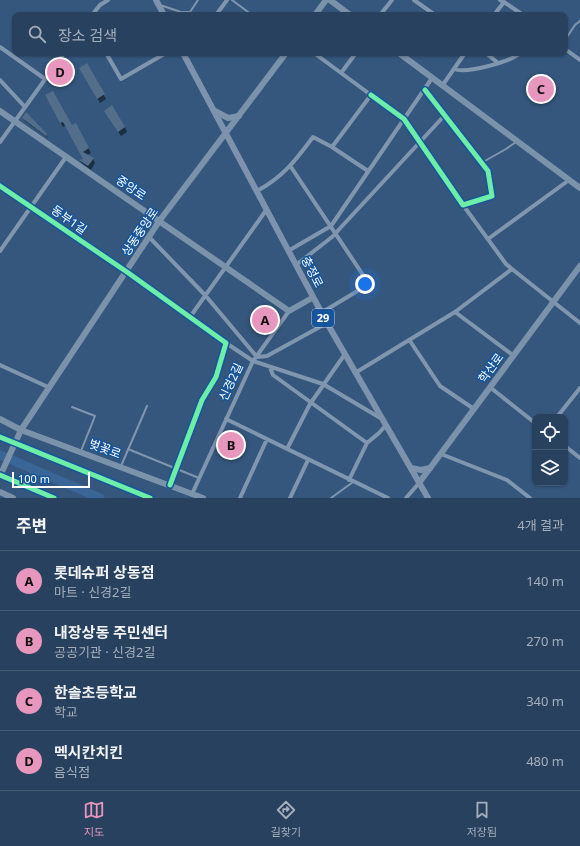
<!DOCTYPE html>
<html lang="ko">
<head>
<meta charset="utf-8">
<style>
  body { margin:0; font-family:"Noto Sans","Noto Sans KR",sans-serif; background:#344c67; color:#f1f3f6 }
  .controls { position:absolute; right:12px; bottom:12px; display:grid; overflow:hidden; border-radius:8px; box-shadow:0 1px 3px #0004 }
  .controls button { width:36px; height:36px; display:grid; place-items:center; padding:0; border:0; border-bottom:1px solid #445a73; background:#28415e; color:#f1f3f6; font:20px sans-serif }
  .scale { position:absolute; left:12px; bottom:10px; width:78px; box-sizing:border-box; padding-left:4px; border:2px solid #fff; border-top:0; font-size:11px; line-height:14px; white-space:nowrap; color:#fff; -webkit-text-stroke:3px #16559c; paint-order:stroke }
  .you { position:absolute; left:365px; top:284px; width:14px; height:14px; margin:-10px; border:3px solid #fff; border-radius:50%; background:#1a73e8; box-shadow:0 0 0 6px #1a73e833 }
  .badge { display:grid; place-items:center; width:26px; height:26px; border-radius:50%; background:#e797bd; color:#111; font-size:13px; font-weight:700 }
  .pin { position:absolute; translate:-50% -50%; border:2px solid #fff; box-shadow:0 1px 4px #0006 }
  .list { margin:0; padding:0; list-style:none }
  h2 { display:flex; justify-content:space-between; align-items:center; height:52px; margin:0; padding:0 16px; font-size:17px }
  h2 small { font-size:13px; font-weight:400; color:#a5afbc }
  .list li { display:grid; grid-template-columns:26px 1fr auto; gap:12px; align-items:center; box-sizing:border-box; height:60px; padding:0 16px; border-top:1px solid #445a73 }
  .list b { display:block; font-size:15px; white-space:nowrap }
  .list p { margin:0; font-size:13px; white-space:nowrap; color:#a5afbc }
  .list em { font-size:13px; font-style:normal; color:#a5afbc }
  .icon { flex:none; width:22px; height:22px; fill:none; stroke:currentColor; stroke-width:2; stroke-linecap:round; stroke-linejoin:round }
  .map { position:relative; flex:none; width:580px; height:498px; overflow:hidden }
  .search { position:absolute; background:#28415e; box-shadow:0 1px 3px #0004; left:12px; right:12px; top:12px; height:44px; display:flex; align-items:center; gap:10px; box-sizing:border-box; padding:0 14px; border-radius:8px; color:#a5afbc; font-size:15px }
  .sheet { height:292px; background:#28415e }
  nav { display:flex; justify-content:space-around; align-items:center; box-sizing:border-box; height:56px; border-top:1px solid #445a73; background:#28415e; font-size:11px; color:#a5afbc }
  nav a { display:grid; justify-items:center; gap:2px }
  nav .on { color:#e797bd }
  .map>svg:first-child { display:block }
  .shadow { fill:#0007 }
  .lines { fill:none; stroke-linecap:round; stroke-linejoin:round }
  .river { stroke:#3a6697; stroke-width:9 }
  .building { fill:#526e8b }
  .lane { stroke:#8096af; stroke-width:2 }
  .street { stroke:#8096af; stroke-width:4 }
  .secondary { stroke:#7b92ab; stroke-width:6 }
  .primary { stroke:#7d93ad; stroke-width:6 }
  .cycleway-casing { stroke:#16559c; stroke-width:8 }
  .cycleway { stroke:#6deda7; stroke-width:5 }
  .labels { text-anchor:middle; stroke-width:3; stroke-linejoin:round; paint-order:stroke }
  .shield { fill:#16559c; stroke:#b9cce1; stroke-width:1 }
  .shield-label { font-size:11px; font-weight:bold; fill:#fff }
  .street-label { font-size:12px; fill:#fff; stroke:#16559c }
</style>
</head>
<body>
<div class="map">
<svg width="580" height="498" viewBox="0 0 580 498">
  <rect width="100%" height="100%" fill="#35577d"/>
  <!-- shadow -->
  <path class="shadow" d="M86,65L106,99L100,103L80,68Z
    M66,68L68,71L62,77L57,72Z
    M46,96L72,127L78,129L91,153L87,155L93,159L95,163L91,170L83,164L80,161L84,159L66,125L63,127Z
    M108,115L125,127L127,132L121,136Z
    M23,118L46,135L48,138L25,121Z"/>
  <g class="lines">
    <!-- river -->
    <path class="river" d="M0,455L100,498"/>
  </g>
  <!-- building -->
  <path class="building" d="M87,63L105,94L97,99L79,68Z
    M63,64L67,67L60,75L56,72Z
    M53,91L72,125L76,123L89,148L83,152L94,158L88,166L79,160L83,159L63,122L60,123L45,95Z
    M112,105L125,127L118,132L104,111Z
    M26,112L47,134L46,136L22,118Z"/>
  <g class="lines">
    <!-- lane -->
    <path class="lane" d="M232,0L252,15
      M160,5L181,12H190L198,0
      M565,40L575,25L580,21
      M483,162L506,149L516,142
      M72,407L95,416L81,451
      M128,449L199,478
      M121,466L147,406
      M331,498L353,482"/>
    <!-- street -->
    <path class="street" d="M414,0L435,15
      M504,2L523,15
      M92,15L100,5L108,0
      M216,15L227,0
      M380,15L392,0
      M494,15L504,2L500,0
      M0,47L45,79
      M565,49L580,60
      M106,53L121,79L166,53
      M486,53L498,63
      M454,69C466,74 510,62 520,53
      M341,73L356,53
      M0,80L25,107
      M442,86L465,53
      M371,95L404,119L463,205L492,196L488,171L425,90
      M0,142L64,53
      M332,147L368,171
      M291,167L369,284L321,313
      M0,186L127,272L226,343L216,377L202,400L170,485
      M257,191C283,177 296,160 313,137L332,147L371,95L314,53
      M463,205L506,264L512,269
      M150,238L205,295L257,357L267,356L327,323
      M488,239L569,180
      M0,251L66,157
      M288,251L331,226L432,78
      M296,265L332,237L444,116
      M455,312L514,356
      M190,317L267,209
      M410,341L440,386L474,409
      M226,343L253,361L323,384L382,419
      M0,365L48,387
      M270,367L273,375L367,443
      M355,373L455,312L512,269L580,323
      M491,388L535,423
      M557,417L580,388
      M226,419L388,498
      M565,446L580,458
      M287,449L310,404L345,354
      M441,454L507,480L530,498
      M349,480L367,443L379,433L386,425
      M192,494L253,361L289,311
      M240,498L267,439
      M290,498L308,460
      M406,498L419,483"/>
    <!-- secondary -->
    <path class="secondary" d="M330,0L350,15
      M315,15L326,0
      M399,53L580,188
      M0,111L289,311L312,298
      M0,419L21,430L203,498
      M0,476L21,430L160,220L286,53
      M419,483L580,266
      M0,492L13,498"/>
    <!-- primary -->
    <path class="primary" d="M156,0L164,15
      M183,53L327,323L428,498
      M215,111L228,118L239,116
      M411,468L421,470L430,468"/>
    <!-- cycleway casing -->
    <g class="cycleway-casing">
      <path id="cycleway" d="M371,95L404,119L463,205L492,196L488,171L425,90
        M0,186L127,272L226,343L216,377L202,400L170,485
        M0,437L150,498
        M0,475L54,498"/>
    </g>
    <!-- cycleway -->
    <use href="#cycleway" class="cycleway"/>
  </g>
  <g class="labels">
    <!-- shield labels -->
    <rect class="shield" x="312" y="309" width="22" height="18" rx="3"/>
    <g class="shield-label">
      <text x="323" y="322">29</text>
    </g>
    <!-- street labels -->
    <g class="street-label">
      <text transform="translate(131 188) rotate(34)" y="4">중앙로</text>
      <text transform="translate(69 220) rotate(35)" y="4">동부1길</text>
      <text transform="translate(140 232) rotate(-56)" y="4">상동중앙로</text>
      <text transform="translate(312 272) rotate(63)" y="4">충정로</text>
      <text transform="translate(491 368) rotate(-54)" y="4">학산로</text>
      <text transform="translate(231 382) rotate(-65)" y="4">신경2길</text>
      <text transform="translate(105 449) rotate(20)" y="4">벚꽃로</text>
    </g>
  </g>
</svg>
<div class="controls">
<button><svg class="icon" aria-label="locate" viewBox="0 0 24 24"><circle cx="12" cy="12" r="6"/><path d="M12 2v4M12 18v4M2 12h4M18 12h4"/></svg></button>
<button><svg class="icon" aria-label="layers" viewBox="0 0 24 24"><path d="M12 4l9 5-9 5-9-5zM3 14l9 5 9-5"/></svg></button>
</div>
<div class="scale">100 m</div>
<div class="you"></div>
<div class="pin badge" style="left:265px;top:320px">A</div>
<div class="pin badge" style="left:231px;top:445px">B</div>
<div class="pin badge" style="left:541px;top:89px">C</div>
<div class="pin badge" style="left:60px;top:72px">D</div>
<div class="search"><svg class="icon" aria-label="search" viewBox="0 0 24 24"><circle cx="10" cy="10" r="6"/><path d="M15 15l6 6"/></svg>장소 검색</div>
</div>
<section class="sheet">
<h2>주변<small>4개 결과</small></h2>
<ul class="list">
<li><span class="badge">A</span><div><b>롯데슈퍼 상동점</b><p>마트 · 신경2길</p></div><em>140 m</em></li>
<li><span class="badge">B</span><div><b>내장상동 주민센터</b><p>공공기관 · 신경2길</p></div><em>270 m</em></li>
<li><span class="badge">C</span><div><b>한솔초등학교</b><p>학교</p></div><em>340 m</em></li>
<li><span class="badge">D</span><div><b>멕시칸치킨</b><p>음식점</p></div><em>480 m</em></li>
</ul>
</section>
<nav>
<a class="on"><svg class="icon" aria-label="map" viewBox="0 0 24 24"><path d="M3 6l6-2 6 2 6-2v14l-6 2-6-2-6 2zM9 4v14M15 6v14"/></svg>지도</a>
<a><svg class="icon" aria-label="directions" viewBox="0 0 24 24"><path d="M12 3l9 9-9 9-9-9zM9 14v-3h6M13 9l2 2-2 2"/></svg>길찾기</a>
<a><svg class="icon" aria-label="saved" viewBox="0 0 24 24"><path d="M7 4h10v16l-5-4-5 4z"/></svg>저장됨</a>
</nav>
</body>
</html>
